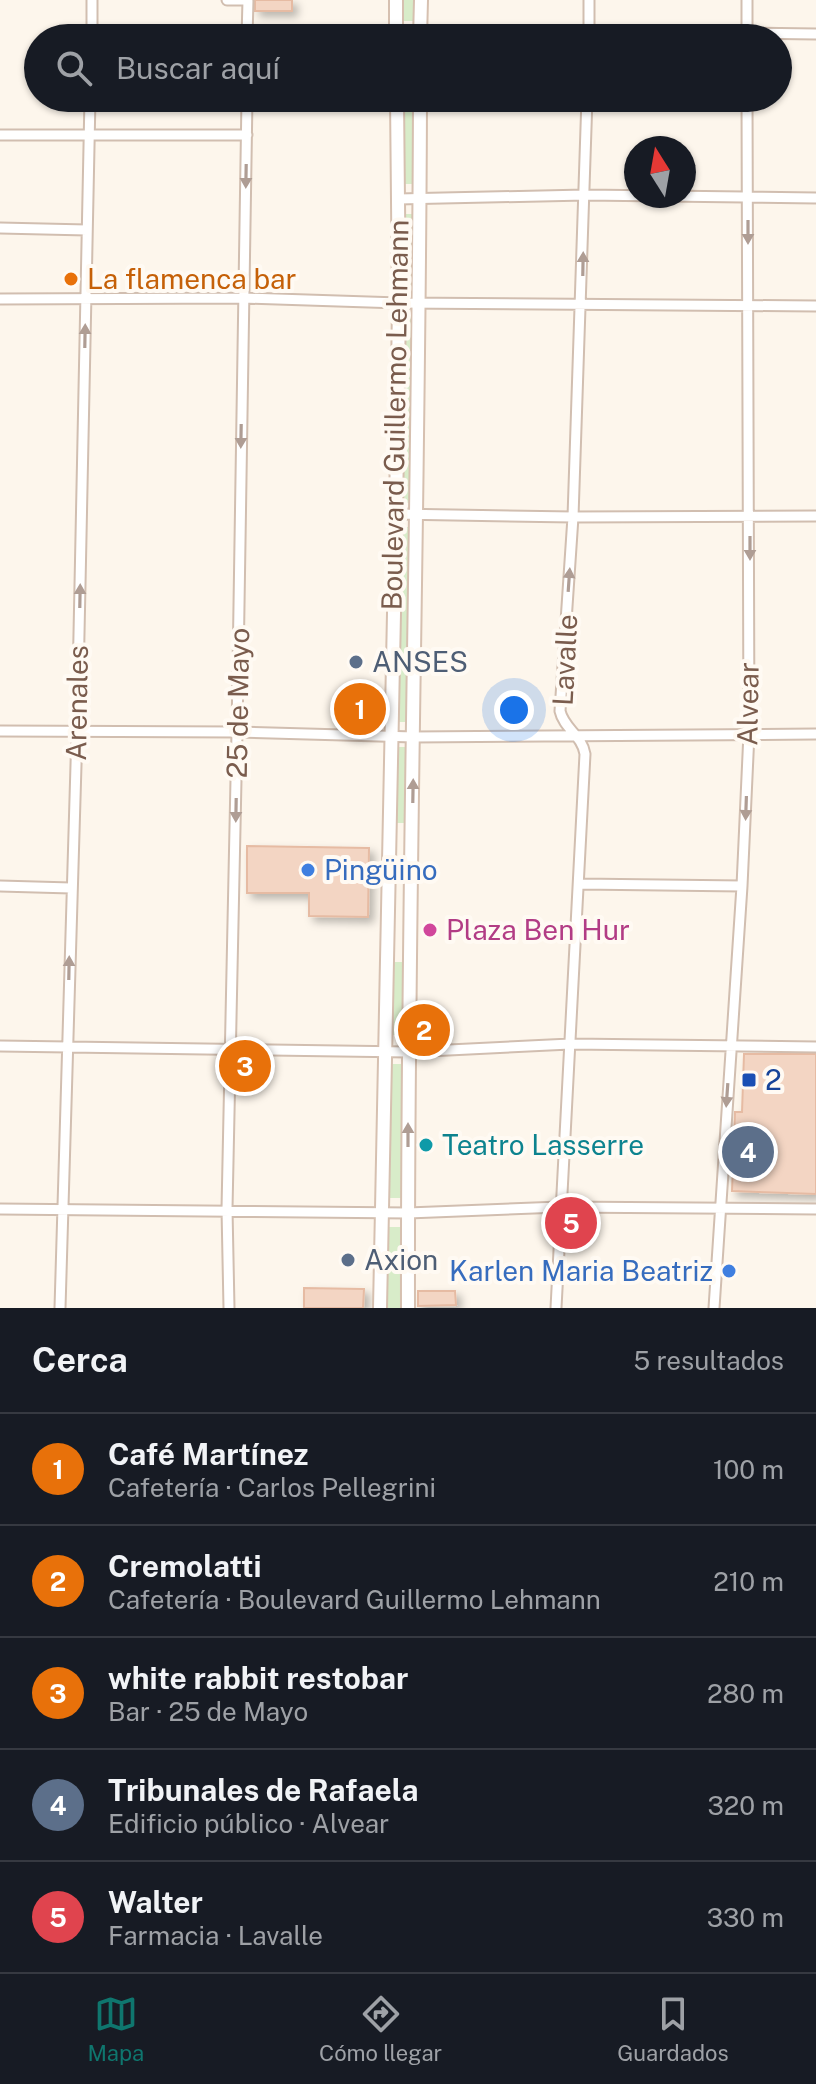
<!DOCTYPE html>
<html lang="es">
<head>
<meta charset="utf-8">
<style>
  body { margin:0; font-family:"Public Sans",sans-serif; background:#20242c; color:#f1f3f6 }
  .compass { position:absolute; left:624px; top:136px; width:72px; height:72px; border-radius:50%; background:#171b24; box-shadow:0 2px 6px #0004; rotate:349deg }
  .you { position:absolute; left:514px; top:710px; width:28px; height:28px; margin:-20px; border:6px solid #fff; border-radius:50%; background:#1a73e8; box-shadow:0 0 0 12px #1a73e833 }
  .badge { display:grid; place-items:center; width:52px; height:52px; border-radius:50%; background:#0f766e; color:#fff; font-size:26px; font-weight:700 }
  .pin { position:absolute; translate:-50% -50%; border:4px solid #fff; box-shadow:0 2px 8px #0006 }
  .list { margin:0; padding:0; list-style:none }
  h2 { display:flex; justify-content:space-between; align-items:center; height:104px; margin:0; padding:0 32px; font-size:34px }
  h2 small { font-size:26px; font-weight:400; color:#9ea1a6 }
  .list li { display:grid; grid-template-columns:52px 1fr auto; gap:24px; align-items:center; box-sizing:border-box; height:112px; padding:0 32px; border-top:2px solid #363941 }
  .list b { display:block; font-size:30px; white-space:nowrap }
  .list p { margin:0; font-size:26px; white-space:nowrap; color:#9ea1a6 }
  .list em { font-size:26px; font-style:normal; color:#9ea1a6 }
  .icon { flex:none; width:44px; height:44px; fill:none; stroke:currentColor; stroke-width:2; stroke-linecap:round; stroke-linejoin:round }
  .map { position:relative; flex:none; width:816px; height:1308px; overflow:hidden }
  .search { position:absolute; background:#171b24; box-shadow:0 2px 6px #0004; left:24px; right:24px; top:24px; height:88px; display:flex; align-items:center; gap:20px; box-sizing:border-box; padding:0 28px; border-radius:44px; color:#9ea1a6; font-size:30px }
  .sheet { height:664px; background:#171b24 }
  nav { display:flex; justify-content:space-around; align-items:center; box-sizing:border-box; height:112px; border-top:2px solid #363941; background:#171b24; font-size:22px; color:#9ea1a6 }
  nav a { display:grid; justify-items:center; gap:4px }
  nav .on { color:#0f766e }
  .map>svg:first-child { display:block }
  .green { fill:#d8ecc9 }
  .building { fill:#f3d5c3; stroke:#e6bba3; stroke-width:2; filter:url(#shadow) }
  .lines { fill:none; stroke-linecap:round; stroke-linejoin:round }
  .minor-casing { stroke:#d1beb0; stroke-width:13 }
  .secondary-casing { stroke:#d6c0b0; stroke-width:16 }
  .minor { stroke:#fff; stroke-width:9 }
  .secondary { stroke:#fff; stroke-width:12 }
  .oneway { fill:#af9d94 }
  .food-dot { fill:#e8710a; stroke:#fffaf3; stroke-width:3 }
  .service-dot { fill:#5c6f8a; stroke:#fffaf3; stroke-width:3 }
  .shop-dot { fill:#3f7fe0; stroke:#fffaf3; stroke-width:3 }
  .hotel-dot { fill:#d1479c; stroke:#fffaf3; stroke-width:3 }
  .transit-dot { fill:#1a4fb4; stroke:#fffaf3; stroke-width:3 }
  .culture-dot { fill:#0f9aa8; stroke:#fffaf3; stroke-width:3 }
  .labels { text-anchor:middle; stroke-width:8; stroke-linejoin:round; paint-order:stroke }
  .food-label { font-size:28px; fill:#c56008; stroke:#fffaf3; text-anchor:start }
  .street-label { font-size:28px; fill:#7a5c4d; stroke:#fffaf3 }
  .service-label { font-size:28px; fill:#4e5e75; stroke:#fffaf3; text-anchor:start }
  .shop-label { font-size:28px; fill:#366cbe; stroke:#fffaf3; text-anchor:start }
  .hotel-label { font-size:28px; fill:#b23c85; stroke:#fffaf3; text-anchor:start }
  .transit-label { font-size:28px; fill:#164399; stroke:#fffaf3; text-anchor:start }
  .culture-label { font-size:28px; fill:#0d838f; stroke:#fffaf3; text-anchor:start }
</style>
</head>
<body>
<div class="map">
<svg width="816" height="1308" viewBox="0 0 816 1308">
  <defs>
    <filter id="shadow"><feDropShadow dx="5" dy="5" stdDeviation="4" flood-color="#0004"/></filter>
  </defs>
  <rect width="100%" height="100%" fill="#fdf6ec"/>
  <!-- green -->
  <path class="green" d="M401,0H414L415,21H401Z
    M402,98H416V184H402Z
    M402,214H416V290H402Z
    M403,316H417L414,503H400Z
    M400,527H413L409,722H396Z
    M396,747H409L408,823H394Z
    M391,962H405L404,1035H390Z
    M389,1064H403L401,1198H388Z
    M388,1227H401L400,1308H387Z"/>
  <!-- building -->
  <path class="building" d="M255,0H292V11H255Z
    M247,846L369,848L368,917L309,916V893H247Z
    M744,1054H816V1194L732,1191L735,1112H742Z
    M304,1288L364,1289L363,1308H304Z
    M418,1291H455L456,1305L418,1306Z"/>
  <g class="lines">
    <!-- minor casing -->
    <g class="minor-casing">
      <path id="minor" d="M227,0H248
        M396,37L589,31L816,34
        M747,37V0
        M92,38V0
        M247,38L248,0
        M589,38V0
        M0,135H247
        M398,199L585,195L816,198
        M0,228L87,230
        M0,299L243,298L399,303L816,306
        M396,514L573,517L816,516
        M0,731L237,732L414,737L816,734
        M580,884L742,886
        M0,886L71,888
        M0,1046L408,1052L570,1044L816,1047
        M0,1209L408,1213L560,1207L816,1209
        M60,1308L77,731L90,98
        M229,1308L227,1209L237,732L247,98
        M556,1308L585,754C582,735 564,729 560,711L573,517L587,98
        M714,1308L742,886L749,733L747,98"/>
    </g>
    <!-- secondary casing -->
    <g class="secondary-casing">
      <path id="secondary" d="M396,0V38
        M420,38L421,0
        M380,1308L396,514L399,303L397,98
        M408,1308C407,905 419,501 420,98"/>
    </g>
    <!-- minor -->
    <use href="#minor" class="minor"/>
    <!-- secondary -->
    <use href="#secondary" class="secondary"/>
  </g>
  <!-- one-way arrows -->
  <defs><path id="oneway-solid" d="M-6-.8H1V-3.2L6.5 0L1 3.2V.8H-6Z" transform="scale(2)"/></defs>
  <g class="oneway">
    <use href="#oneway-solid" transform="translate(246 176) rotate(91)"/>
    <use href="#oneway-solid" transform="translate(748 232) rotate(90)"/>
    <use href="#oneway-solid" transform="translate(583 264) rotate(-89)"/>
    <use href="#oneway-solid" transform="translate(85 336) rotate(-89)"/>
    <use href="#oneway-solid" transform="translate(241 436) rotate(91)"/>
    <use href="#oneway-solid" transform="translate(750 548) rotate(90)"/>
    <use href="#oneway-solid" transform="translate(569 580) rotate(-86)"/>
    <use href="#oneway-solid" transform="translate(80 596) rotate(-89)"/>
    <use href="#oneway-solid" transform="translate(413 791) rotate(-89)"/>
    <use href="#oneway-solid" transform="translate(746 808) rotate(92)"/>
    <use href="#oneway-solid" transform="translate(236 810) rotate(91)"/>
    <use href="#oneway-solid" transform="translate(69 968) rotate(-89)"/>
    <use href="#oneway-solid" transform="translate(727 1095) rotate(94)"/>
    <use href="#oneway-solid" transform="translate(408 1135) rotate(-90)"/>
  </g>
  <!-- markers -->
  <circle class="food-dot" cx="71" cy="279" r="8"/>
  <g class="service-dot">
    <circle cx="356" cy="662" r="8"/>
    <circle cx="348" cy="1260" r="8"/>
  </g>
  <g class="shop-dot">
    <circle cx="308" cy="870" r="8"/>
    <circle cx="729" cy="1271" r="8"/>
  </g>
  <circle class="hotel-dot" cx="430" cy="930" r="8"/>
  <rect class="transit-dot" x="741" y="1072" width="16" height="16" rx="4"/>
  <circle class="culture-dot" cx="426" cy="1145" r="8"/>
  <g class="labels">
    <!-- food labels -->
    <g class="food-label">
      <text x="87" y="289">La flamenca bar</text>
    </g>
    <!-- street labels -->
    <g class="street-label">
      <text transform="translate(395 415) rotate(-89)" y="10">Boulevard Guillermo Lehmann</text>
      <text transform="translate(565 660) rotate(-87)" y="10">Lavalle</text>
      <text transform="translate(77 703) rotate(-89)" y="10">Arenales</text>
      <text transform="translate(238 703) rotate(-89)" y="10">25 de Mayo</text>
      <text transform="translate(748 704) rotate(-89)" y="10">Alvear</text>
    </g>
    <!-- service labels -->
    <g class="service-label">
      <text x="372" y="672">ANSES</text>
      <text x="364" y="1270">Axion</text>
    </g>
    <!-- shop labels -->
    <g class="shop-label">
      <text x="324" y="880">Pingüino</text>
      <text x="713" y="1281" text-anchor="end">Karlen Maria Beatriz</text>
    </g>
    <!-- hotel labels -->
    <g class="hotel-label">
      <text x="446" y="940">Plaza Ben Hur</text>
    </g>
    <!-- transit labels -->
    <g class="transit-label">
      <text x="765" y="1090">2</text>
    </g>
    <!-- culture labels -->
    <g class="culture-label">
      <text x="442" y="1155">Teatro Lasserre</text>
    </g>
  </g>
</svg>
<svg class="compass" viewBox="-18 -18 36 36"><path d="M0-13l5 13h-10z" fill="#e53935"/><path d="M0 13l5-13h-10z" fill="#9ea1a6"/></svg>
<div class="you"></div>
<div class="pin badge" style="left:360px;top:709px;background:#e8710a">1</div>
<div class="pin badge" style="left:424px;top:1030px;background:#e8710a">2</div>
<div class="pin badge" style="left:245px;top:1066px;background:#e8710a">3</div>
<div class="pin badge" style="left:748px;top:1152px;background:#5c6f8a">4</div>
<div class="pin badge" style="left:571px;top:1223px;background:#e0444e">5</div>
<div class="search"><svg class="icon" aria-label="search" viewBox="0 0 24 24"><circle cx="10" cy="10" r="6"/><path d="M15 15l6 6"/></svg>Buscar aquí</div>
</div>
<section class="sheet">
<h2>Cerca<small>5 resultados</small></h2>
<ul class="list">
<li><span class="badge" style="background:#e8710a">1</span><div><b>Café Martínez</b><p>Cafetería · Carlos Pellegrini</p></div><em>100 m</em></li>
<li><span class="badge" style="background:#e8710a">2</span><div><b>Cremolatti</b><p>Cafetería · Boulevard Guillermo Lehmann</p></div><em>210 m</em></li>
<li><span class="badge" style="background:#e8710a">3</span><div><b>white rabbit restobar</b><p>Bar · 25 de Mayo</p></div><em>280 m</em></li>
<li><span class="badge" style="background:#5c6f8a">4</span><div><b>Tribunales de Rafaela</b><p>Edificio público · Alvear</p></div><em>320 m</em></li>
<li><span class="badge" style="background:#e0444e">5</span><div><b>Walter</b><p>Farmacia · Lavalle</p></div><em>330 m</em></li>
</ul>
</section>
<nav>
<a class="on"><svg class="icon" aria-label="map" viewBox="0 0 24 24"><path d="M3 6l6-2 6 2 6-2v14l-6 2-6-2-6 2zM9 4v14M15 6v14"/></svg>Mapa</a>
<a><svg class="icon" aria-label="directions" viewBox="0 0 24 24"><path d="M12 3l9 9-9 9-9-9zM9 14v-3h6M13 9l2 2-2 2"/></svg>Cómo llegar</a>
<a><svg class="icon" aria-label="saved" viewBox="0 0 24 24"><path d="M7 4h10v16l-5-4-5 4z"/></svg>Guardados</a>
</nav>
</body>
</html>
